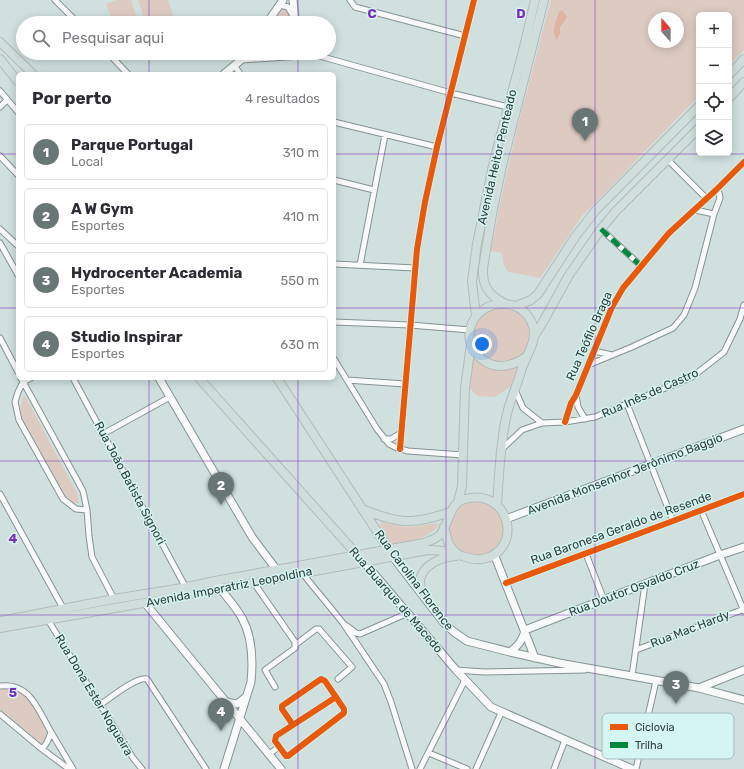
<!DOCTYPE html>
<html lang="pt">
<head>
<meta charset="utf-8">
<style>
  body { margin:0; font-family:Rubik,sans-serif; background:#f7f7f7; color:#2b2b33 }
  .controls { position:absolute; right:12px; top:12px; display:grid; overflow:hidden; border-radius:6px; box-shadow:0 2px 10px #0003 }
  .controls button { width:36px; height:36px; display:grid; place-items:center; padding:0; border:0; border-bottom:1px solid #e1e1e2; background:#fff; color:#2b2b33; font:20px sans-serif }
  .compass { position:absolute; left:648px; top:12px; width:36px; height:36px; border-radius:50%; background:#fff; box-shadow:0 2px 10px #0003; rotate:339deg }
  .you { position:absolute; left:482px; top:344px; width:14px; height:14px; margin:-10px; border:3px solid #fff; border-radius:50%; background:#1a73e8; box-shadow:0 0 0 6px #1a73e833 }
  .badge { display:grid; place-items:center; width:26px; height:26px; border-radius:50%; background:#687775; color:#fff; font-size:13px; font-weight:700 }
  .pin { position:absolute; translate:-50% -33px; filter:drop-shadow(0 1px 2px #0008) }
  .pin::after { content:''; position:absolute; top:21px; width:14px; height:12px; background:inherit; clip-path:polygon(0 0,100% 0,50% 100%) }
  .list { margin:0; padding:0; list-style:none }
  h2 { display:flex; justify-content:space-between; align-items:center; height:52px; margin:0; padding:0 16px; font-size:17px }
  h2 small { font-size:13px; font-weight:400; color:#7c7c81 }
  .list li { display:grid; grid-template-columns:26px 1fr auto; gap:12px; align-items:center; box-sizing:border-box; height:56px; margin:0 8px 8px; padding:0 8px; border:1px solid #e1e1e2; border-radius:6px }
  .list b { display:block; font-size:15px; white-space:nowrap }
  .list p { margin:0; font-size:13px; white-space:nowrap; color:#7c7c81 }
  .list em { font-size:13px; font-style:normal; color:#7c7c81 }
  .icon { flex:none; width:22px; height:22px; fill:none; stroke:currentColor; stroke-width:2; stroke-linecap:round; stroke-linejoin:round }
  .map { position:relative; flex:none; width:744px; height:769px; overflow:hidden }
  .search { position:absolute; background:#fff; box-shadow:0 2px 10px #0003; left:16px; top:16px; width:320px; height:44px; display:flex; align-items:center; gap:10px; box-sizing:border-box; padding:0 14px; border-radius:22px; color:#7c7c81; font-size:15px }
  .panel { position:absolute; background:#fff; box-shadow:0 2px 10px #0003; left:16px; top:72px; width:320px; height:308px; border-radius:6px }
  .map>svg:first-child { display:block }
  .green { fill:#ddcbc2; fill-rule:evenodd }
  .water { fill:#e0b3a1 }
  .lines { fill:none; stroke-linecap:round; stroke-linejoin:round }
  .street-casing { stroke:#859392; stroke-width:7 }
  .secondary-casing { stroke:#859392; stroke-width:9 }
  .primary-casing { stroke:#b2bbba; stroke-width:10 }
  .street { stroke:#f8fafa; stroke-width:5 }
  .secondary { stroke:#f8fafa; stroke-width:7 }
  .primary { stroke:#cfdddb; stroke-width:8 }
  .quiet { stroke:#00873e; stroke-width:5; stroke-dasharray:10 5; stroke-linecap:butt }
  .cycleway-casing { stroke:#d4f5f1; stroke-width:8 }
  .cycleway { stroke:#e8590c; stroke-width:6 }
  .grid { fill:none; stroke:#7b2cbf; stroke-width:1; stroke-opacity:0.55 }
  .labels { text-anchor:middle; stroke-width:3; stroke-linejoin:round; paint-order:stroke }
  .street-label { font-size:12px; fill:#313e3d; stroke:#d4f5f1 }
  .key { fill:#d4f5f1; stroke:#a3bebb; stroke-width:1 }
  .key-label { font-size:11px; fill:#313e3d }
  .grid-label { font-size:13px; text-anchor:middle; font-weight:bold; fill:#7b2cbf; stroke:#d4f5f1; stroke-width:3; stroke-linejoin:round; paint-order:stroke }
</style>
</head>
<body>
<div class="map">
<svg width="744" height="769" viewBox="0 0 744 769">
  <rect width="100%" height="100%" fill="#cfe0de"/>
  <!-- green -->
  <path class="green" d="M117,0H131L139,23H113L106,4Z
    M138,0H168L176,23H146Z
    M551,0H744V50L729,66V15H699V96L582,216L540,278L509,272C503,268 503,260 502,253L491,251C506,166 529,83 551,0ZM654,18H678V42H654Z
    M282,9H287L292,23H273Z
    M473 335a29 29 0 1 1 58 0a29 29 0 1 1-58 0Z
    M472,355L480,362L487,366L520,364L511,386L495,397L478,396L472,391L468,385Z
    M24,394L77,493L79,503C72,504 69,500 65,496L23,420L20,408Z
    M449 529a27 27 0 1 1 54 0a27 27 0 1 1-54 0Z
    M381,522L406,527L419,526L436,523L439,525L438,527C421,541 412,542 391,546L380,527Z
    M9,688C15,690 21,692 26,696C32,702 46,726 47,735C48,738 46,741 45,744H42L0,709V690Z"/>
  <!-- water -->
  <path class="water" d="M562,10L567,17L564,22L560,27V34L556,40C556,39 554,34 554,33C553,30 558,13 560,11Z"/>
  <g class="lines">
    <!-- street casing -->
    <g class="street-casing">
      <path id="street" d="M55,0L78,23
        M350,0L355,7L465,36
        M280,5L288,7L297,23
        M108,53L128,74
        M241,60L316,55L451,93L508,107
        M235,66L240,74
        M0,91L18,112
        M0,107L7,100
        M334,122L437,147
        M0,156L18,175
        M668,160L707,199
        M334,180L374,190
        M695,210L714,214
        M0,229L18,246
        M601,229L641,266
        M0,243L18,275
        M334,264L415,268
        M360,265L385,135
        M334,322L410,325L470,330
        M0,338L18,372
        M594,351L612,355
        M334,359L377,429L389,444L397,448L408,451L463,455
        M588,365L632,347L673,328L684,315L695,288L714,214L720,198L719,193L716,190
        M21,378L83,491L87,510L89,536L92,557L114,599
        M31,378L23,382L18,392L15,402L19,420L63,499L76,509L87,510
        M73,378L186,588
        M347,380L405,384
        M515,390L523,408L542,423
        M576,395L578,407L585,419
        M627,404L673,521
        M565,422L571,403L576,395L612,307L623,288L669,233L716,190L744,162
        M103,434L170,397
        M384,439H391L401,433
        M400,449L417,249L425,202L437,147L474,0
        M502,449L522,430L542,423L565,422L595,417L692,377L724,352L740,319L744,305
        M0,494L63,608
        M701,510L744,611
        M586,554L604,600
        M303,574L343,623L384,684L391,702L412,769
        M254,583L295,642V648L265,670L275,687
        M506,583L673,521L744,494
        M48,620L133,758L142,769
        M347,626L356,633L360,634L408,613
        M295,645L316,629H319L352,667L338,679
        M636,650L744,609
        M456,670L484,672L585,670
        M632,676L645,584
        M0,686C30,682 38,710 51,732C49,739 47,744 42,749
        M100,705C110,698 137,676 147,679L206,769
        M0,714L42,749L69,769
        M293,725L282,709V706L321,679L325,681L344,709V713L288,756H286L275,741L276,736L336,697
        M51,732L73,769
        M429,753L467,769
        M269,754L279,747
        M420,769L465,680
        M476,769L501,713
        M554,769L565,740
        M636,769L656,681"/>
    </g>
    <!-- secondary casing -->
    <g class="secondary-casing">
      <path id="secondary" d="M293,0L295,18
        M267,23L283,0
        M224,74L241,60L246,53
        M159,378L252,537L279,573
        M506,519L744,429
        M494,554L535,658
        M393,557L444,623L454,632L467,641L510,652L559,663L699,688L744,700
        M364,562L456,670L491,707L632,769
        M215,581C223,594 235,605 242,618C252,636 253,662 251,682L224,769
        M145,603L281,769
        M525,630L720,555L744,547
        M510,652C518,646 522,641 525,631
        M699,688L744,670
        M225,701L231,703L237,704L246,697"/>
    </g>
    <!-- primary casing -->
    <g class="primary-casing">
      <path id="primary" d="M0,42L33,74
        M0,59L18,82
        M729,75L744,59
        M729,98L744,82
        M504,303C488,295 482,285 483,268L492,214L502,166L544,0
        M516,306L531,300L538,294L575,237L596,210L699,106
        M476,316L472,281L477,244L493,165L524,47L535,0
        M535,335L543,322L569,275L601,229L616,211L699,128
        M199,378L360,558
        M277,378L391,553
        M458,502L462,486L465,388L471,344
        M497,505C499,477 500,441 507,414C510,400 517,386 521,371C525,357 538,341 533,326C530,316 522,308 512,305C475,296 452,341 486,362C500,370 514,365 526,357
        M362,509C399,524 413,525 450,512
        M444,527L449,545L457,554
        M422,593C421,589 420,584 420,580C423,564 442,557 456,556
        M0,621L114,599L182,588L215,581L424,543C429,541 436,539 440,535C450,523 448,504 465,499C511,487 524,552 482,559C471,561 465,556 455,554C447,551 437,550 428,550L138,604L0,628"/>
    </g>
    <!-- street -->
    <use href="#street" class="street"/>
    <!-- secondary -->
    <use href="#secondary" class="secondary"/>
    <!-- primary -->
    <use href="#primary" class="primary"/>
    <!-- quiet -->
    <path class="quiet" d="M601,229L641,266"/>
    <!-- cycleway casing -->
    <g class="cycleway-casing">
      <path id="cycleway" d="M565,422L571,403L576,395L612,307L623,288L669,233L716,190L744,162
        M400,449L417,249L425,202L437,147L474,0
        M506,583L673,521L744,494
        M293,725L282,709V706L321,679L325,681L344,709V713L288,756H286L275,741L276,736L336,697"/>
    </g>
    <!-- cycleway -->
    <use href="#cycleway" class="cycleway"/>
  </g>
  <!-- grid -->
  <path class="grid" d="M149,0V23M298,0V23M446,0V769M595,0V769M149,53V74M298,53V74M0,154H18M334,154H744M0,308H18M334,308H744M149,378V769M298,378V769M0,461H744M0,615H744"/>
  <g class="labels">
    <!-- street labels -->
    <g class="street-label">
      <text transform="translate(497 157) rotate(-77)" y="4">Avenida Heitor Penteado</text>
      <text transform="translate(589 336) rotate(-66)" y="4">Rua Teófilo Braga</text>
      <text transform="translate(650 393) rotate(-24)" y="4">Rua Inês de Castro</text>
      <text transform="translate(625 474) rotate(-21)" y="4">Avenida Monsenhor Jerônimo Baggio</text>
      <text transform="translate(130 483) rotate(62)" y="4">Rua João Batista Signori</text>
      <text transform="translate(621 528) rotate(-20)" y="4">Rua Baronesa Geraldo de Resende</text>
      <text transform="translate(414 580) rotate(53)" y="4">Rua Carolina Florence</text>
      <text transform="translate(229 587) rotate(-11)" y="4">Avenida Imperatriz Leopoldina</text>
      <text transform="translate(634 588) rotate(-21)" y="4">Rua Doutor Osvaldo Cruz</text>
      <text transform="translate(396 600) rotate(49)" y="4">Rua Buarque de Macedo</text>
      <text transform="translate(690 629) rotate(-21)" y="4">Rua Mac Hardy</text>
      <text transform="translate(94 695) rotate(59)" y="4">Rua Dona Ester Nogueira</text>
    </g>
  </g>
  <!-- legend -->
  <rect x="602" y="713" width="132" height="46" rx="6" class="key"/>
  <rect x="610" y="724" width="18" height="6" fill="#e8590c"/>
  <rect x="610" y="742" width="18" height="6" fill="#00873e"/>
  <g class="key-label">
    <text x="635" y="731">Ciclovia</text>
    <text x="635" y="749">Trilha</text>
  </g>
  <g class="grid-label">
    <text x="372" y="18">C</text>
    <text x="521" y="18">D</text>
    <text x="13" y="543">4</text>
    <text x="13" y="697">5</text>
  </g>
</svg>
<div class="controls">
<button>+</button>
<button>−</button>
<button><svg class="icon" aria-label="locate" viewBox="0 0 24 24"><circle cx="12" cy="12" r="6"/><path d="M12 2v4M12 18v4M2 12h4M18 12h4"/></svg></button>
<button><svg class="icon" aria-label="layers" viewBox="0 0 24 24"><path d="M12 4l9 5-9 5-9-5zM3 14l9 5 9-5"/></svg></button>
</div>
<svg class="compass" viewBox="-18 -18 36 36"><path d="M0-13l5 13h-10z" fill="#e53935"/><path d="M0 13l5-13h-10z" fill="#7c7c81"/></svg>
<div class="you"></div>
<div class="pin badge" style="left:585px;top:141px">1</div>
<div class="pin badge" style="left:221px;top:505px">2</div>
<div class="pin badge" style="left:676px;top:704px">3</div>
<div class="pin badge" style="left:221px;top:731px">4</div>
<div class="search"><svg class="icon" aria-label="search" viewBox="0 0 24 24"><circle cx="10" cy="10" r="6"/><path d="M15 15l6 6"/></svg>Pesquisar aqui</div>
<section class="panel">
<h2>Por perto<small>4 resultados</small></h2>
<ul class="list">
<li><span class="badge">1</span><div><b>Parque Portugal</b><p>Local</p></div><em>310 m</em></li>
<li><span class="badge">2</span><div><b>A W Gym</b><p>Esportes</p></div><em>410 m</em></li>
<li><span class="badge">3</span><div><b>Hydrocenter Academia</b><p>Esportes</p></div><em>550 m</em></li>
<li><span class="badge">4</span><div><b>Studio Inspirar</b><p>Esportes</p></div><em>630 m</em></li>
</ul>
</section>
</div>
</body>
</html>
